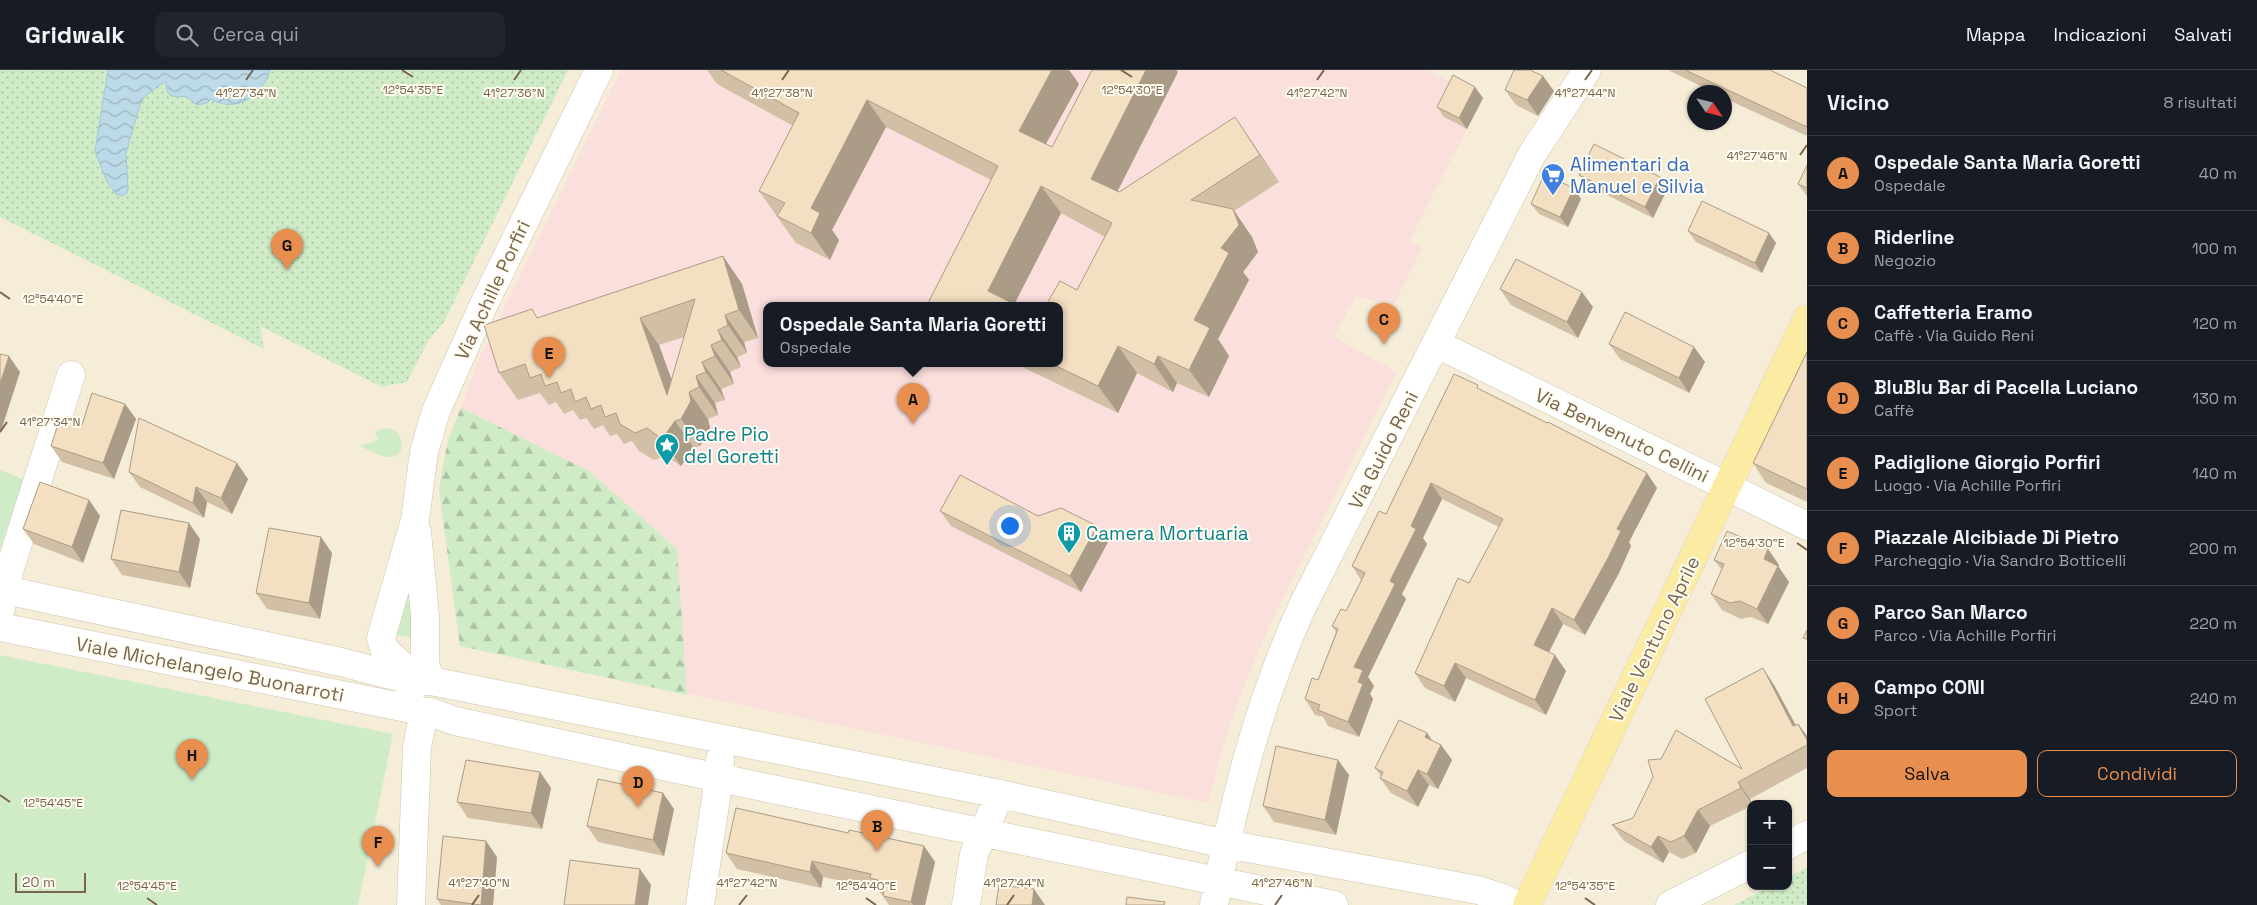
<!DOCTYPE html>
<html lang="it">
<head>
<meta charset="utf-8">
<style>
  body { margin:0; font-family:"Space Grotesk",sans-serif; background:#20242c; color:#f1f3f6 }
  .controls { position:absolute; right:15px; bottom:15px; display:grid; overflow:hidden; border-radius:10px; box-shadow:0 1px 4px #0004 }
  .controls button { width:45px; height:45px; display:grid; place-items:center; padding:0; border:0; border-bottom:1px solid #363941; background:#171b24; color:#f1f3f6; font:25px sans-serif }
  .compass { position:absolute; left:1687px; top:15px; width:45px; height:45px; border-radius:50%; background:#171b24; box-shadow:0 1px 4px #0004; rotate:125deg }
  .scale { position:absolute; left:15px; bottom:12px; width:71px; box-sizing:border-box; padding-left:5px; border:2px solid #79654c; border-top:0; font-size:14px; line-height:18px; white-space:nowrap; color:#79654c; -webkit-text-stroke:4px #fffcf1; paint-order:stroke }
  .you { position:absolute; left:1009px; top:455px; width:18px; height:18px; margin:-12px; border:4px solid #fff; border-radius:50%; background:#1a73e8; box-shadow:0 0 0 8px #1a73e833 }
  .badge { display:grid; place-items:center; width:32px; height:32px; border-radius:50%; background:#e88e4e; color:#111; font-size:16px; font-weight:700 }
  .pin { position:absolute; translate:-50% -41px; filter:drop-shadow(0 1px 2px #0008) }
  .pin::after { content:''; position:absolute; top:26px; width:18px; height:15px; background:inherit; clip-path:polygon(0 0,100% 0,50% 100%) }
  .popup { position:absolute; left:763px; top:232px; width:300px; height:65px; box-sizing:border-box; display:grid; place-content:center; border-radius:10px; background:#171b24; filter:drop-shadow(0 1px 4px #0005); font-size:16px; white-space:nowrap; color:#9ea1a6 }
  .popup b { font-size:19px; color:#f1f3f6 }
  .popup::after { content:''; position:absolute; left:50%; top:100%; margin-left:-10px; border:10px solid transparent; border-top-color:#171b24 }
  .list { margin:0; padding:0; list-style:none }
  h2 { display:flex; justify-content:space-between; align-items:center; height:65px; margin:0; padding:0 20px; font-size:21px }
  h2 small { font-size:16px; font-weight:400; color:#9ea1a6 }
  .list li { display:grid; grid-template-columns:32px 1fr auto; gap:15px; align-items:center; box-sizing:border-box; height:75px; padding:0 20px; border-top:1px solid #363941 }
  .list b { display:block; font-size:19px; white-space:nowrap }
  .list p { margin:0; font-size:16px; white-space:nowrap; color:#9ea1a6 }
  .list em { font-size:16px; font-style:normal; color:#9ea1a6 }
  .actions { display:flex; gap:10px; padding:15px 20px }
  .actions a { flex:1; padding:11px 0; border:1px solid #e88e4e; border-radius:10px; text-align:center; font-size:18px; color:#e88e4e }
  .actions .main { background:#e88e4e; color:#111 }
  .icon { flex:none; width:28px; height:28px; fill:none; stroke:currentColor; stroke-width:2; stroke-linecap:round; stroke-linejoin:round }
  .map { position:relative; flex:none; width:1807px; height:835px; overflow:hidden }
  header { display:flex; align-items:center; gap:30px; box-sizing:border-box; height:70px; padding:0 25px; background:#171b24; border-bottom:1px solid #363941 }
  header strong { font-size:24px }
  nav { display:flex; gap:28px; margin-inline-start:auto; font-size:18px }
  .search { width:350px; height:45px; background:#20242c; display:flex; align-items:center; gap:12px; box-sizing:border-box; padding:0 18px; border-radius:10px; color:#9ea1a6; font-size:19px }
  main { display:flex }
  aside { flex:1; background:#171b24 }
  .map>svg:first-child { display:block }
  .residential { fill:#f5edd8; fill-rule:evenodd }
  .medical { fill:#fbdfdd; fill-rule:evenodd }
  .green { fill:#cfecc7 }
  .forest { fill:url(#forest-firs) }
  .park { fill:url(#park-dots) }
  .water { fill:url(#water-waves); stroke:#a3c7da }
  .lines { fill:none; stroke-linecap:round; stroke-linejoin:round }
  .minor-casing { stroke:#d0c4af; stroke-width:29 }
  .major-casing { stroke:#dcd7d0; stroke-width:29 }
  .minor { stroke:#fff; stroke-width:28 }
  .major { stroke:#fceca3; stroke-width:28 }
  .wall { fill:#d1c0a6; fill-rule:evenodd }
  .shaded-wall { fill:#aa9c87 }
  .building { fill:#f3dfc1; stroke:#aa9c87; fill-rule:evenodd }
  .ticks { fill:none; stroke:#79654c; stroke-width:2 }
  .labels { text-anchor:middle; stroke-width:4; stroke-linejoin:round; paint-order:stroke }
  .shop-label { font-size:19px; fill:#366cbe; stroke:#fffcf1; text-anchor:start }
  .street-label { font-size:19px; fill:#79654c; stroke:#fffcf1 }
  .culture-label { font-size:19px; fill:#0d838f; stroke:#fffcf1; text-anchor:start }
  .ticks-label { font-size:12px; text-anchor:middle; fill:#79654c; stroke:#fffcf1; stroke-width:4; stroke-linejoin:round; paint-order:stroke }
</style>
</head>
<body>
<header>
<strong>Gridwalk</strong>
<div class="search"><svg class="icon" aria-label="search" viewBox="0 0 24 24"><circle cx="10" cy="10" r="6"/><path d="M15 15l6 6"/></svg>Cerca qui</div>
<nav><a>Mappa</a><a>Indicazioni</a><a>Salvati</a></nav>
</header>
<main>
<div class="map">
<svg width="1807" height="835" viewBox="0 0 1807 835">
  <defs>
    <pattern id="forest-firs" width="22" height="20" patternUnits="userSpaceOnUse" patternTransform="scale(1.25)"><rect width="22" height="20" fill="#cfecc7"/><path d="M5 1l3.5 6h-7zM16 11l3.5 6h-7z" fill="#adc3a4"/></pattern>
    <pattern id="park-dots" width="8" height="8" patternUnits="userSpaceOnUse" patternTransform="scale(1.25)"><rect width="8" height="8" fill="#cfecc7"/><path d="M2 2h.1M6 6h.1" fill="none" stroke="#adc3a4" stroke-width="1.8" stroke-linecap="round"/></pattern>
    <pattern id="water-waves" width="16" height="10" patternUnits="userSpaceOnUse" patternTransform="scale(1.25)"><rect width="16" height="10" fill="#bddae8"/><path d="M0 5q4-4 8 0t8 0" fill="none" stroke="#9eb4be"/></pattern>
  </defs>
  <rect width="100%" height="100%" fill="#fdf9ea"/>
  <!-- residential -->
  <path class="residential" d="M0,0H1807V835H0ZM1694,22H1724V52H1694ZM767,235H1059V293H767ZM1751,734H1788V816H1751Z"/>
  <!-- medical -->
  <path class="medical" d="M621,0H1427L1483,28L1409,171L1422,178L1394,234L1355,227L1334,267L1397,302L1284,525L1256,586L1229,656L1208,733L460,576L439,419L448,370L480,287ZM767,235H1059V293H767Z"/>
  <!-- green -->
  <path class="green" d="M388,358C405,361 407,386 390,387C381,388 368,379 360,376L378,370L375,361Z
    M0,400L25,410L0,479Z
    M411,510L414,568L395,565Z
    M0,585L393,664L358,835H0Z"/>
  <!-- forest -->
  <path class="forest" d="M461,338L589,401L677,479L687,625L460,576L439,419L448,370Z"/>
  <!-- park -->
  <path class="park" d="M0,0H568L444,252L428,271L407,312L382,317L260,256L264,279L0,147Z
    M1807,798V835H1734L1771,816H1788V807Z"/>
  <!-- water -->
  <path class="water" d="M108,0H270C263,26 235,44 211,29L207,33L197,35L187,27L171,26L168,23L165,11L144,27L140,35L126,83L128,119L127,123L122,126L116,124L107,112L95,81Z"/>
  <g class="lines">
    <!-- minor casing -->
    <g class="minor-casing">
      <path id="minor" d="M1437,274L1807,456
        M417,462L425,546V595L431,611
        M0,519L341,592L417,612
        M1,538L3,520L71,305
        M0,557L427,642
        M419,611L384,579L381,568L415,450L424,382L436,341L483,236L599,0
        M419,641C410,637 408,630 410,620L419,611H431L1000,724L1226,774L1478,820L1500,827L1517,835
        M430,642L455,651L719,708L1334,835
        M1788,775L1807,765
        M411,835L417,677L424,642
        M700,835L719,708L720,690
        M966,835L974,784L1000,724
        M1214,835C1233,732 1259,631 1303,535L1531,86L1587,0
        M1670,835L1751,794"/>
    </g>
    <!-- major casing -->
    <g class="major-casing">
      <path id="major" d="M1527,835L1807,249"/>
    </g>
    <!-- minor -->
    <use href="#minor" class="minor"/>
    <!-- major -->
    <use href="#major" class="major"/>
  </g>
  <!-- wall -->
  <path class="wall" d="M707,0H1069L1079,14L1046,74L1052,77L1178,2L1117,122H1119L1254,75L1279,112L1234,141L1252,167L1258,182L1243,202L1249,210L1218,269L1229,286L1209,327L1177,313L1173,322L1137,303L1118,343L1014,293H1059L1077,220L1105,167L1061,143L1014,234L1016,235H929L928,233L991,110L886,57L832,160L839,170L830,190L796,173L759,121L793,56L717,14Z
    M1668,0H1770L1807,18V66L1724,28V22H1713Z
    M1505,20L1554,21L1538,46L1516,35Z
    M1483,28L1467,59L1444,47L1437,37Z
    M1807,95V125H1806L1798,114Z
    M1579,105L1668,118L1653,148L1587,115Z
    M1581,129L1568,157L1539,144L1531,134Z
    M1688,161L1776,173L1762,203L1696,172Z
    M723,186L742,214L758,268L744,272L747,283L737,287L741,297L730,302L734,314L721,319L725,330L715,333L718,345L708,349L710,358L700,376L694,378L681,396L666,386L654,390L639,381L632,371L624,374L617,364L610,366L603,355L594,359L586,348L580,350L573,340L564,344L556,332L549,335L540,323L518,330L499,303ZM684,267L672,311L659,275Z
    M1500,219L1593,237L1578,268L1511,235Z
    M1609,274L1694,277L1705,292L1689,323L1620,289Z
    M1807,282V432L1766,413L1753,393Z
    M1482,321L1657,418L1629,472L1631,476L1619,503L1585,565L1563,554L1549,582L1566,601L1546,645L1466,608L1455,632L1425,618L1415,603L1469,513L1499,457L1442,429L1423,468L1427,474L1402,524L1406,529L1368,607L1374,616L1370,624L1373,629L1359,667L1328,656L1323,647L1315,645L1305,629L1318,610L1336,562L1332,556L1346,541L1361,510L1352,496L1386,444Z
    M125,334L136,349L114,409L62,392L51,376L82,355Z
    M129,402L248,409L232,444L207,432L204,448L140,417Z
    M89,430L100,446L83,493L34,474L23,459Z
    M940,441L1038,446L1108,472L1081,522L951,456Z
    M200,469L190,518L122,505L111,489Z
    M332,483L320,549L267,539L256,523Z
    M1714,490L1779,495L1778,496L1789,512L1768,554L1751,547L1741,549L1722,540L1711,524L1722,500Z
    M1774,615L1796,655L1798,654L1807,666V698L1750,729L1752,734H1751V736L1710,756L1696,783L1682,789L1669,782L1663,793L1624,771L1612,755L1633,748L1653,707L1661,689L1742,699Z
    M1427,663L1432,671L1441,675L1452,690L1438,719L1429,715L1418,737L1391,723L1380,708L1381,706L1375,698Z
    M1338,690L1349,705L1336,765L1274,752L1263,736Z
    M540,702L551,718L542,759L468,748L457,732Z
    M674,739L664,786L598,772L587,756Z
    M848,763L924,776L935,792L925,835H889L883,826V825L881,824L877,818L823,807L821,818L737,799L726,783Z
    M497,787L493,835H441L437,829Z"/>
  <!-- shaded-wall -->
  <path class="shaded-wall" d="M1052,0H1069L1079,14L1038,88L1019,61Z
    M1146,0H1176L1178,2L1110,136L1091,109Z
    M1543,6L1554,21L1538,46L1527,30Z
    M1475,17L1483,28L1467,59L1459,48Z
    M867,30L886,57L832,160L839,170L830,190L811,163V138Z
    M1235,47L1254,75L1279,112L1260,85Z
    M1660,107L1668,118L1653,148L1645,137Z
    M1041,116L1061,143L1014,235L988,221Z
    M1574,118L1581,129L1568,157L1560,147Z
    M1233,139L1252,167L1258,182L1243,202L1249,210L1218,269L1229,286L1209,327L1189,300L1194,250L1221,178Z
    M1769,163L1776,173L1762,203L1755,193Z
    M723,186L742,214L758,268L739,240Z
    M1582,222L1593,237L1578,268L1567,252Z
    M725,245L744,272L747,283L728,255Z
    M640,248L659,275L684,344L689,322L708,349L710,358L700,376L681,349L667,325Z
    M718,260L737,287L741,297L722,270Z
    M711,275L730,302L734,314L715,286Z
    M1118,276L1137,303L1118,343L1098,316Z
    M1694,277L1705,292L1689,323L1679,308Z
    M9,286L20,302L0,364V314Z
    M1158,286L1177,313L1173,322L1154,294Z
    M702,292L721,319L725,330L706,302Z
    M696,306L715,333L718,345L699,317Z
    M125,334L136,349L114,409L103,393Z
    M675,351L694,378L681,396L662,369Z
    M237,393L248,409L232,444L221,428Z
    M1647,403L1657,418L1629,472L1631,476L1619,503L1585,565L1574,550L1617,459Z
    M1431,413L1442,429L1423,468L1427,474L1402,524L1406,529L1368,607L1374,616L1370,624L1373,629L1359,667L1348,652L1358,612L1354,597L1411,456Z
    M196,417L207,432L204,448L193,433Z
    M89,430L100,446L83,493L72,477Z
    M189,453L200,469L190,518L179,502Z
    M1097,456L1108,472L1081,522L1070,506Z
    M321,467L332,483L320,549L309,533Z
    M1768,479L1779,495L1777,499L1778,496L1789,512L1768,554L1757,539L1764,489Z
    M1552,538L1563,554L1545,590L1534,575Z
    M1555,585L1566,601L1546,645L1535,630Z
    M1455,593L1466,608L1455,632L1444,616Z
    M1763,598L1774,615L1805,673L1793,656Z
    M1798,654L1807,666V670Z
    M1427,663L1438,679L1425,667Z
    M1441,675L1452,690L1438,719L1427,704Z
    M1338,690L1349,705L1336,765L1325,750Z
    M1418,700L1429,715L1418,737L1407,721Z
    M540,702L551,718L542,759L531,743Z
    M1738,712L1750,729L1752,734L1741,718Z
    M663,723L674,739L664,786L653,770Z
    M1698,740L1710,756L1696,783L1684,766Z
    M1658,766L1669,782L1663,793L1651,777Z
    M486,771L497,787L493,835H481Z
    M924,776L935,792L925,835H913L911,832Z
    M812,791L823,807L821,818L810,802Z
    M640,799L651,815L648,835H635Z
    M1034,819L1045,835H1032Z"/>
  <!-- building -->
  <path class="building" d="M721,0H1052L1019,61L1052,77L1092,0H1146L1091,109L1119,122L1235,47L1260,85L1191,130L1233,139L1239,155L1221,178L1229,183L1194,250L1210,258L1189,300L1158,286L1154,294L1118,276L1098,316L1050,293H1059V235H1046L1060,211L1077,220L1112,153L1041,116L988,221L1016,235H933L928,233L998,96L867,30L811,138L820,143L811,163L777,146L785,133L759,121L799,43Z
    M1514,0H1530L1543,6L1527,30L1505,20Z
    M1685,0H1770L1807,18V57Z
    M1453,5L1475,17L1459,48L1437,37Z
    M1594,74L1660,107L1645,137L1579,105Z
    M1807,95V118L1798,114Z
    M1544,105L1574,118L1560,147L1531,134Z
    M1702,131L1769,163L1755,193L1688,161Z
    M723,186L739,240L725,245L728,255L718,260L722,270L711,275L715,286L702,292L706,302L696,306L699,317L689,322L691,331L681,349L675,351L662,369L647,358L635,363L620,354L616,343L605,347L601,335L591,339L586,327L575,332L571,319L561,323L557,312L545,316L541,304L530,308L525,294L499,303L484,255L532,239L537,248ZM695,229L667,325L640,248Z
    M1516,189L1582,222L1567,252L1500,219Z
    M1625,242L1694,277L1679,308L1609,274Z
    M1807,282V419L1753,393Z
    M0,284L9,286L0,314Z
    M1454,304L1478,315L1477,318L1547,353L1548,352L1647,403L1617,459L1621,461L1608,488L1574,550L1552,538L1534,575L1555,585L1535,630L1455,593L1444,616L1415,603L1458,508L1469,513L1503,449L1431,413L1411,456L1416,459L1390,511L1395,514L1354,597L1363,600L1358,612L1363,614L1348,652L1318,640L1320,635L1305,629L1312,608L1318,610L1338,559L1332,556L1341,539L1346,541L1365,503L1352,496L1379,441L1386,444Z
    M92,323L125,334L103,393L51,376L60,348L82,355Z
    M139,348L237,393L221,428L196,417L193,433L129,402Z
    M960,405L1038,446L1061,438L1097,456L1070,506L940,441Z
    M40,412L89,430L72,477L23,459Z
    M121,440L189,453L179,502L111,489Z
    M269,458L321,467L309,533L256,523Z
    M1727,461L1768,479L1764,489L1778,496L1757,539L1740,531L1730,533L1711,524L1724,494L1714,490Z
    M1807,560V569L1803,568Z
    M1763,598L1793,656L1798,654L1807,670V675L1738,712L1741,718L1698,740L1684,766L1671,772L1658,766L1651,777L1612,755L1633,748L1653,707L1648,690L1661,689L1676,660L1742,699L1705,629Z
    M1399,650L1427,663L1425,667L1441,675L1427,704L1418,700L1407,721L1380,708L1383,702L1375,698Z
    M1276,676L1338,690L1325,750L1263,736Z
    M466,690L540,702L531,743L457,732Z
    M598,709L663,723L653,770L587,756Z
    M736,738L848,763L849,760L924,776L911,832L883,826L885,812L870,808L871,804L812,791L810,802L726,783Z
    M443,766L486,771L481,835L437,829Z
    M570,790L640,799L635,835H564Z
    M999,815L1034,819L1032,835H996Z
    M1127,827L1165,832L1164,835H1126Z"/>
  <!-- ticks -->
  <path class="ticks" d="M402,0L413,7M1121,0L1132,7M246,10L253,0M514,10L521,0M782,10L789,0M1317,10L1324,0M1585,10L1592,0M1800,85L1807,75M0,222L10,229M0,362L7,352M1797,473L1807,480M0,725L10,732M147,828L157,835M866,828L876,835M1585,828L1595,835M472,835L479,825M739,835L747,825M1007,835L1014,825M1275,835L1282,825"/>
  <!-- icons -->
  <defs>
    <g id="supermarket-pin" transform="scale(1.25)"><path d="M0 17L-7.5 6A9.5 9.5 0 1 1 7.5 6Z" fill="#3f7fe0" stroke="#fffcf1"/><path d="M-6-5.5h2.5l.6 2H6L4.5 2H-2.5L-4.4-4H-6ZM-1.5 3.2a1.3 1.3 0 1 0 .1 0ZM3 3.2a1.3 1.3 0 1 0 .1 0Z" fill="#fff"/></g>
    <g id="sight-pin" transform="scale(1.25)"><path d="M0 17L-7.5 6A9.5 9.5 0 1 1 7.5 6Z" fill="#0f9aa8" stroke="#fffcf1"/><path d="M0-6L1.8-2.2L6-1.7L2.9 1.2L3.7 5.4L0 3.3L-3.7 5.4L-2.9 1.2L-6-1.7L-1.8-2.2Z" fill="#fff"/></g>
    <g id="building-pin" transform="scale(1.25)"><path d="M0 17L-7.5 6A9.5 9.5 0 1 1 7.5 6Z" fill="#0f9aa8" stroke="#fffcf1"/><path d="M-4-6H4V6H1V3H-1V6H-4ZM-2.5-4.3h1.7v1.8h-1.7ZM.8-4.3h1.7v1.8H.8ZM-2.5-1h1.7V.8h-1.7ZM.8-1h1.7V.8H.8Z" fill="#fff"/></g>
  </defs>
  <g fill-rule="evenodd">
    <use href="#supermarket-pin" x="1553" y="105"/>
    <use href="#sight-pin" x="667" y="375"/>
    <use href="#building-pin" x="1069" y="463"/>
  </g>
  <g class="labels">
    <!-- shop labels -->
    <g class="shop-label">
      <text x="1570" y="101">Alimentari da<tspan x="1570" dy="22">Manuel e Silvia</tspan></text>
    </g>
    <!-- street labels -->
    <g class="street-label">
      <text transform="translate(492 220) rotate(-65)" y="7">Via Achille Porfiri</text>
      <text transform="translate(1622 365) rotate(26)" y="7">Via Benvenuto Cellini</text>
      <text transform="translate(1383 380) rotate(-63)" y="7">Via Guido Reni</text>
      <text transform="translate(1654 569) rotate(-64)" y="7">Viale Ventuno Aprile</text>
      <text transform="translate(210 599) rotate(11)" y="7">Viale Michelangelo Buonarroti</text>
    </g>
    <!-- culture labels -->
    <g class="culture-label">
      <text x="684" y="371">Padre Pio<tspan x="684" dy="22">del Goretti</tspan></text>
      <text x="1086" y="470">Camera Mortuaria</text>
    </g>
  </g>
  <g class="ticks-label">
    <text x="413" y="24">12°54'35"E</text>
    <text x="1132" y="24">12°54'30"E</text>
    <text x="246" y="27">41°27'34"N</text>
    <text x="514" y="27">41°27'36"N</text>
    <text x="782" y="27">41°27'38"N</text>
    <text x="1317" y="27">41°27'42"N</text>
    <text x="1585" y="27">41°27'44"N</text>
    <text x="1757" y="90">41°27'46"N</text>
    <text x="53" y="233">12°54'40"E</text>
    <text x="50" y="356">41°27'34"N</text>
    <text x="1754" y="477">12°54'30"E</text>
    <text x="53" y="737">12°54'45"E</text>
    <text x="479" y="817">41°27'40"N</text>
    <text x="747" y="817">41°27'42"N</text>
    <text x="1014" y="817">41°27'44"N</text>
    <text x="1282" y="817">41°27'46"N</text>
    <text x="147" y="820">12°54'45"E</text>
    <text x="866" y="820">12°54'40"E</text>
    <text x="1585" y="820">12°54'35"E</text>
  </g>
</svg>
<div class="controls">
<button>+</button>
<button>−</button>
</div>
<svg class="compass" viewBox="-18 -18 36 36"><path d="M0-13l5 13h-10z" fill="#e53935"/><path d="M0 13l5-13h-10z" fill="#9ea1a6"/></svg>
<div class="scale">20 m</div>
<div class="you"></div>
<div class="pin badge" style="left:913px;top:354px">A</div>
<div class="popup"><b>Ospedale Santa Maria Goretti</b>Ospedale</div>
<div class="pin badge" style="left:877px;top:781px">B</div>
<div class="pin badge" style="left:1384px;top:274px">C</div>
<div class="pin badge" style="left:638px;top:737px">D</div>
<div class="pin badge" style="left:549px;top:308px">E</div>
<div class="pin badge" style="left:378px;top:797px">F</div>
<div class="pin badge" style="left:287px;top:200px">G</div>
<div class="pin badge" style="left:192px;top:710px">H</div>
</div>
<aside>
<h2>Vicino<small>8 risultati</small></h2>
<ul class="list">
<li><span class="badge">A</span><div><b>Ospedale Santa Maria Goretti</b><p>Ospedale</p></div><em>40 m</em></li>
<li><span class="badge">B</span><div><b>Riderline</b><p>Negozio</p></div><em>100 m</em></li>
<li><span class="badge">C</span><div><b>Caffetteria Eramo</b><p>Caffè · Via Guido Reni</p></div><em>120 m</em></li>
<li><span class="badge">D</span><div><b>BluBlu Bar di Pacella Luciano</b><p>Caffè</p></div><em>130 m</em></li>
<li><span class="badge">E</span><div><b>Padiglione Giorgio Porfiri</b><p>Luogo · Via Achille Porfiri</p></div><em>140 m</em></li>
<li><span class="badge">F</span><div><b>Piazzale Alcibiade Di Pietro</b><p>Parcheggio · Via Sandro Botticelli</p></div><em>200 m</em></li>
<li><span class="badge">G</span><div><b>Parco San Marco</b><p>Parco · Via Achille Porfiri</p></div><em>220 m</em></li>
<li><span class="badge">H</span><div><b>Campo CONI</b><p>Sport</p></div><em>240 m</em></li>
</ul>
<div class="actions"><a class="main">Salva</a><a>Condividi</a></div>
</aside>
</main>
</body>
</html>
